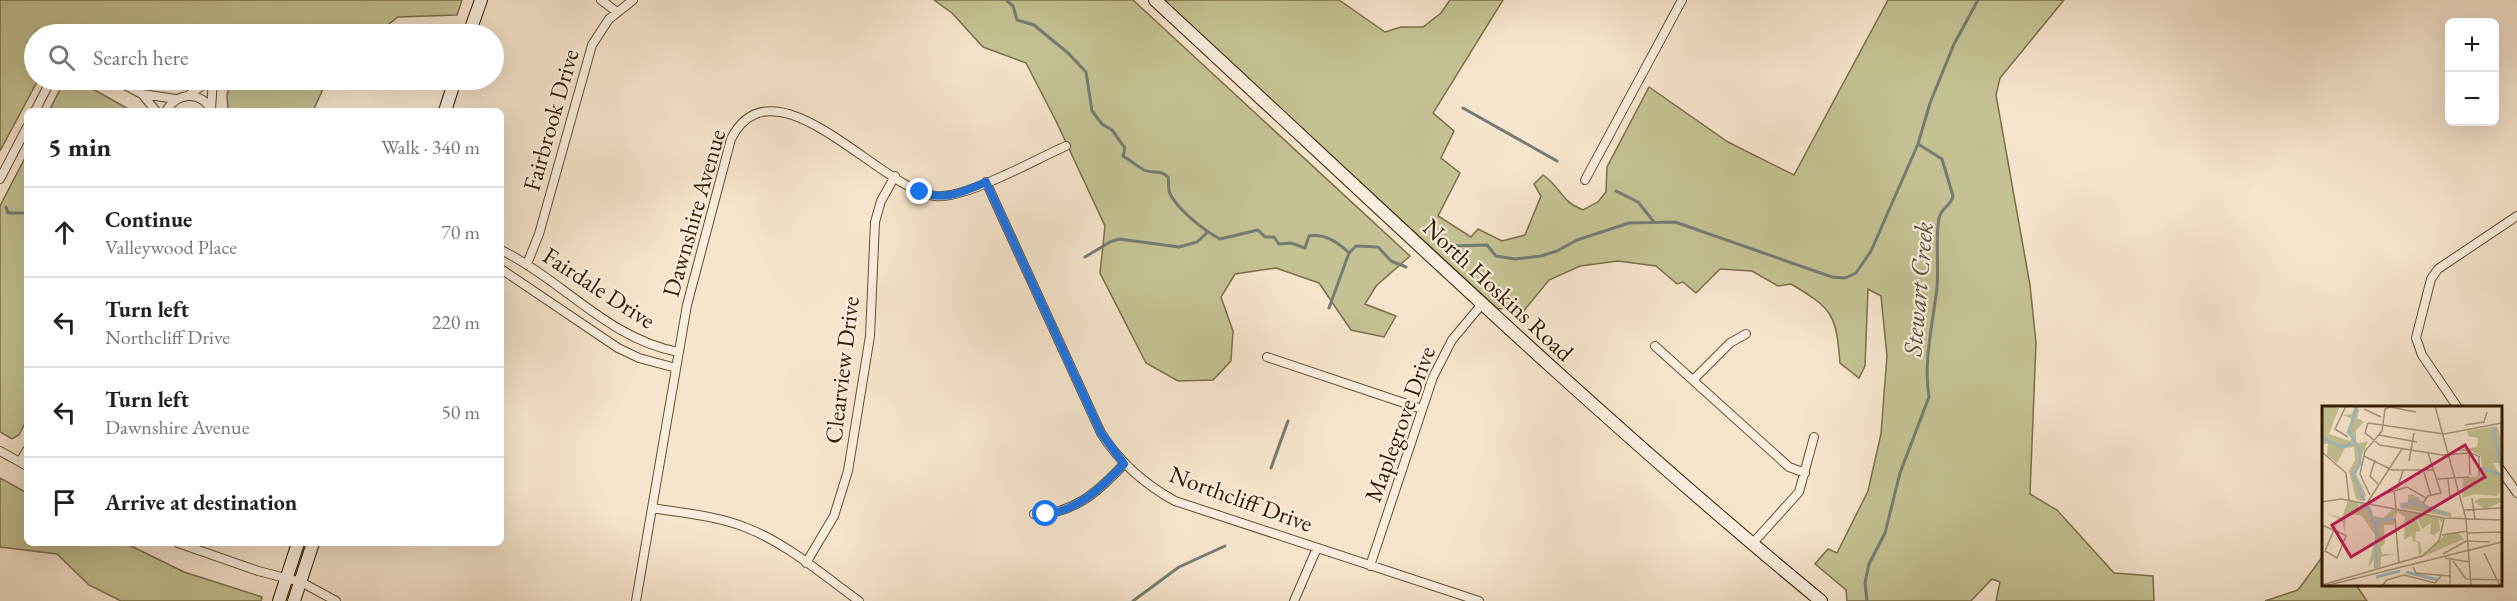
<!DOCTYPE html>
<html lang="en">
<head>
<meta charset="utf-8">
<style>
  body { margin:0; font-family:"EB Garamond",serif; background:#f2f2f2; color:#202124 }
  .controls { position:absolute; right:18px; top:18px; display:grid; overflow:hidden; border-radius:9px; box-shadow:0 6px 24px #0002 }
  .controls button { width:54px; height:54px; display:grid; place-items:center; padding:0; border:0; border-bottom:2px solid #e0e0e0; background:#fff; color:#202124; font:30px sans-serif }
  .stop { position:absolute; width:18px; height:18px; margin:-14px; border:4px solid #1a73e8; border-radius:50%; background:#fff }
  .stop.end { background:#1a73e8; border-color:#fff; box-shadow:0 2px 6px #0008 }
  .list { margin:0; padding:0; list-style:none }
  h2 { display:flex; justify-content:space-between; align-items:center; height:78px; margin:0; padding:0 24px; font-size:26px }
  h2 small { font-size:20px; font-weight:400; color:#757577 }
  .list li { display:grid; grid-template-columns:39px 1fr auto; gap:18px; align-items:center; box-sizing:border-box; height:90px; padding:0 24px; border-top:2px solid #e0e0e0 }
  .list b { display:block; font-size:22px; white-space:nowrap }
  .list p { margin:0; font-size:20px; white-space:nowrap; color:#757577 }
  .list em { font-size:20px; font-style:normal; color:#757577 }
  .icon { flex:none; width:33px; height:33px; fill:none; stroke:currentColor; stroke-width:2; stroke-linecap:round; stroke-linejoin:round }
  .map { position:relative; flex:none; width:2517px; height:601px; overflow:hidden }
  .search { position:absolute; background:#fff; box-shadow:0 6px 24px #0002; left:24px; top:24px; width:480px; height:66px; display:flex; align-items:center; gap:15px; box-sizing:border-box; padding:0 21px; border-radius:33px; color:#757577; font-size:22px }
  .panel { position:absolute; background:#fff; box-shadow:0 6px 24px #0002; left:24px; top:108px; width:480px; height:438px; border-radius:9px }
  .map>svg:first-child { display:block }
  .green { fill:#c4c293; stroke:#7c6f4a; stroke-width:1.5 }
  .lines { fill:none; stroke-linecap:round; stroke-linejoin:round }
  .stream { stroke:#757c74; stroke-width:3 }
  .street-casing { stroke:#644e33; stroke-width:10 }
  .secondary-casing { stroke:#331c00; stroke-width:14 }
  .street { stroke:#f9eede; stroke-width:8 }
  .secondary { stroke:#f9eede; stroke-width:12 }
  .route { stroke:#1a73e8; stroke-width:8 }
  .labels { text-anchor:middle; stroke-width:4.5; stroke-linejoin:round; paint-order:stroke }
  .street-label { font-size:24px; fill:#331c00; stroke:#f9eede }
  .water-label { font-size:26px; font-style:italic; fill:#5a5444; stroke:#f9eede }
  .inset-river { fill:none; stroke:#a1bcc2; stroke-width:3 }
  .inset-road { fill:none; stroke:#a8957b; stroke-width:1.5 }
  .view { fill:#c2185b; fill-opacity:0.15; stroke:#c2185b; stroke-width:3 }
  .inset-edge { fill:none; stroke:#331c00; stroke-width:3 }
</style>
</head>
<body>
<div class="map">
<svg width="2517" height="601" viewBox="0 0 2517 601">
  <rect width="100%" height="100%" fill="#f6e5cd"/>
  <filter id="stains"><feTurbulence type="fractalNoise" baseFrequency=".00333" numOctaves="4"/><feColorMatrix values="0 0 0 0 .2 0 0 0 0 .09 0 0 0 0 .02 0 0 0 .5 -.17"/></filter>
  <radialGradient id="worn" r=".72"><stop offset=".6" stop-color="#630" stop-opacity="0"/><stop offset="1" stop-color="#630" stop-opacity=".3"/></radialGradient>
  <!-- green -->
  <path class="green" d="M0,0H462L457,15L398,17L385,27L351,34H51L37,30L27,43L34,55V80H38L0,151Z
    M934,0H1133L1410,256L1376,286L1365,304L1396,316L1384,337L1351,330L1319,283L1276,268L1235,274L1221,297L1233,331L1231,361L1213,380L1178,381L1146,363L1100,273L1105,226L1056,121L1026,63L983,47L952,13Z
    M1162,0H1339L1385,32L1401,27H1423L1441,13L1450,0H1503L1433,113L1454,131L1441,158L1460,173L1438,216L1471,237L1478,229L1502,241L1525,235L1541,196L1534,184L1543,175C1562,188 1560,201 1583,210L1598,202L1606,192L1607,167L1649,87L1728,142L1794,175L1888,0H2064L2000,78L1996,95L2030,285L2036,343L2030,494L2057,510L2114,573L2153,576L2154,601H1996L2000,582L1992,579L1971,601H1847L1846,590L1815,564L1828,549L1837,553L1868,491L1881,434L1887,356L1881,296L1868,289L1865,366L1859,378L1840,363C1836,314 1833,309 1791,284L1778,286L1752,271L1720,269L1696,293L1683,282L1677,284L1656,266L1618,261L1580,266L1549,280L1518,318L1508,308L1498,309Z
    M65,80H77L132,111H49Z
    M139,80H186L165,87Z
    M231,80H327L313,111H228L227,95Z
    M27,154V419L19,435L12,439L0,432V206Z
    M0,478L27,493V543H125L184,572L262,597L261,601H121L89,585L57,554L0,547Z
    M2323,556L2324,584L2356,585L2367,601H2265L2298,590Z"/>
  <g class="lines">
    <!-- stream -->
    <path class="stream" d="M1006,0L1013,6L1017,20L1034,25L1068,53L1086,72L1092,111L1102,124L1112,130L1125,148L1123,156C1130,160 1137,166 1144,170C1153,174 1160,169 1168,177C1169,181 1168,187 1169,191C1174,207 1206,232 1220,239L1258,230L1265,237H1274L1279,244L1291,243L1305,248L1309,236C1324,233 1339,243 1349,253
      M1463,108L1557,161
      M1616,191L1638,202L1654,222
      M6,207L8,213H27
      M1448,246L1487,245L1496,256L1515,259L1541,256L1557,251L1577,240L1629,223L1675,222L1832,277L1845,278L1856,273L1871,251L1918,144L1930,103L1954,44L1978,0
      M1085,257L1110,242L1119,239L1179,247L1197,242L1208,232
      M1329,308L1349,253L1356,246L1378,247L1391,261L1406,267
      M1271,468L1288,421
      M1133,601L1179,567L1225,546
      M1867,601L1865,583L1869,564L1885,533L1900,473L1929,397C1923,362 1933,323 1937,287C1939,265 1935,240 1939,218C1941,208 1951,206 1953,196L1942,159L1918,144"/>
    <!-- street casing -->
    <g class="street-casing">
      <path id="street" d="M601,0L617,12
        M115,80L142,94L176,99
        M142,94L156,111
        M189,95L210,80
        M211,109L213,80
        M35,111L51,80
        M166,111C177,92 201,90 212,111
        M0,179L27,127
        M1585,180L1682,0
        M986,182L1101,433C1120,463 1144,484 1175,501L1479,601
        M501,250C564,281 607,338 678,352
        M527,264L539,234L592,45L609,19L633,0
        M501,269L618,348L639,358L676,368
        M1655,346L1789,467L1805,473
        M1267,357L1422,409
        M1693,380L1730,343L1746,334
        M2458,408L2422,355L2416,338L2431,279L2438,269L2517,216
        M0,451L27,466
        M20,462L27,450
        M2500,469L2517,493
        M652,508C684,513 718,516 747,528C788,544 824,576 859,601
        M1034,514C1073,515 1099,491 1124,464
        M178,543L258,571L301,582L336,601
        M1752,544L1799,492L1814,437
        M806,563L834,516L848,471L870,336L875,222L881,201L895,176
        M1370,566L1433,377L1452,340L1482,304
        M636,601L687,305L731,139C774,54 881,190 935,196C964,200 1036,159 1066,146
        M1294,601L1317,548"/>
    </g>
    <!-- secondary casing -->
    <g class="secondary-casing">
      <path id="secondary" d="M1155,0C1375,203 1590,411 1821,601
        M469,34L481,0
        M445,111L455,80
        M279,601L298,543
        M294,601L313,543"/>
    </g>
    <!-- street -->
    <use href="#street" class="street"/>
    <!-- secondary -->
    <use href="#secondary" class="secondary"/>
  </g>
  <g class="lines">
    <!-- route -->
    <path class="route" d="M920,192C945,201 963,192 986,182L1101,433L1124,464C1102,487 1079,510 1046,514"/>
  </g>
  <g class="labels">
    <!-- street labels -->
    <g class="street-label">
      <text transform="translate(551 120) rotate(-74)" y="8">Fairbrook Drive</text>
      <text transform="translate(694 213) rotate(-74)" y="8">Dawnshire Avenue</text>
      <text transform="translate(599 288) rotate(33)" y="8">Fairdale Drive</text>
      <text transform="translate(1498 290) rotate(43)" y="8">North Hoskins Road</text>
      <text transform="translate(842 370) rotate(-83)" y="8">Clearview Drive</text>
      <text transform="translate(1400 424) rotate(-70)" y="8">Maplegrove Drive</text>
      <text transform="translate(1241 499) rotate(20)" y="8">Northcliff Drive</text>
    </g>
    <!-- water labels -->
    <g class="water-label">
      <text transform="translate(1918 289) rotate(-85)" y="9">Stewart Creek</text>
    </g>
  </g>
  <!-- overview -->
  <g transform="translate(2322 406)">
    <rect width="180" height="180" fill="#f6e5cd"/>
    <path d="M0,0L17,2L7,28L28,35L30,32L24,27L30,13L21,9L30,8L33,0L37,4L35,12L42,16L34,24V38L46,35L33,66L44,89L41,95L34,93L27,65L33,54L32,41L23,42L15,57L5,49L6,38H2L0,46ZM178,19H180V57H171L179,71V84L175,90L153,88L140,92L141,72L160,70L159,50L150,45H129L155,41L156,32L146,30L145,25L175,20L179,33ZM90,88L106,100L129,107V111L79,102L78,97H86V89ZM158,92H180V96L163,103L152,96ZM26,94L36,96L38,103V97L48,100L53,115L52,110L61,112L72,102L121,112L120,117L117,113L118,124L112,129L108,128L109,117L100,123L96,114L100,110L94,112L99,125L94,126L93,134L98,136L100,145L97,151L96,136L90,135V129L82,134L83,111L75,106L72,119H62L63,137L59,141L60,148H73L59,151V161L52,162V153L46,162L54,130L39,109H24L23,126L20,115L6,107L20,112ZM135,126L142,133L96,153L123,129Z" fill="#c4c293"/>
    <path class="inset-river" d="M35,0L27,25L38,45V57L32,68L42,95M171,21L180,65M0,32L19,41L31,38M159,62L180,69M91,97L124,108M45,99L55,124M79,101L97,92M54,162L55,115L71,112M84,166L116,174M54,171L78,165"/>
    <path class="inset-road" d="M24,0L13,23L26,31M113,0L144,113L149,180M42,3L59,11M46,17L43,27L58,39L120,49L149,47L158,51M46,17L122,28M143,19L162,16L165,6M122,28L180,17M57,29L95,36M0,46L24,67L27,94M147,47L148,69M42,50L70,64H112M157,51V70M53,54L48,70L56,78M87,55L92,27M102,66L109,90M115,73L147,71M126,73L128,92M75,83L81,65M72,84L74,102M48,89L38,68L43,45L60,25L63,3L68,1L94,6M58,89L85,81L104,92M150,92L153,114M0,96L19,93L122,112L180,114M45,97L80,43M101,97L106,90L119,87L106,47M142,104L180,102M73,112L77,158M0,119L23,129L24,130L15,152L3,145L12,124M146,127L180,126M120,129L145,125M146,135L168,136M162,147L178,180M121,148L146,134M123,152L148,156M131,155L144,173L180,174M91,161L94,167L128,170M0,179L100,150L117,135L122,113M3,180L180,136M60,180L65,174L82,169L113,177L119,170M128,180V154"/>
    <path class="view" d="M143,39L163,71L29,151L10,119Z"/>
    <rect width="180" height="180" class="inset-edge"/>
  </g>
  <rect width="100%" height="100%" filter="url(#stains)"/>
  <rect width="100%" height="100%" fill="url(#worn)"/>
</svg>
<div class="controls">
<button>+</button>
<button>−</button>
</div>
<div class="stop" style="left:1046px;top:514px"></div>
<div class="stop end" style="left:920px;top:192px"></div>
<div class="search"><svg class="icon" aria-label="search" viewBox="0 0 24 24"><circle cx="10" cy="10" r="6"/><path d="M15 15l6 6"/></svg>Search here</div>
<section class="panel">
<h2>5 min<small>Walk · 340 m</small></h2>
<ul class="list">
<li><svg class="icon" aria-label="ahead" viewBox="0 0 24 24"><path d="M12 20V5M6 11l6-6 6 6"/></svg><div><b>Continue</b><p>Valleywood Place</p></div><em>70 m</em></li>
<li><svg class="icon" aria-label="left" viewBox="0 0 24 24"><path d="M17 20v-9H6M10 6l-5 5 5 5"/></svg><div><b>Turn left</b><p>Northcliff Drive</p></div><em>220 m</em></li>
<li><svg class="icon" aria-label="left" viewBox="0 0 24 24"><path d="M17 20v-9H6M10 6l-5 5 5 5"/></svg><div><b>Turn left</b><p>Dawnshire Avenue</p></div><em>50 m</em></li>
<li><svg class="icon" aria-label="arrive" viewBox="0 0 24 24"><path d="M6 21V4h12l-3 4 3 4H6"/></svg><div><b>Arrive at destination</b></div></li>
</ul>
</section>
</div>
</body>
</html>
